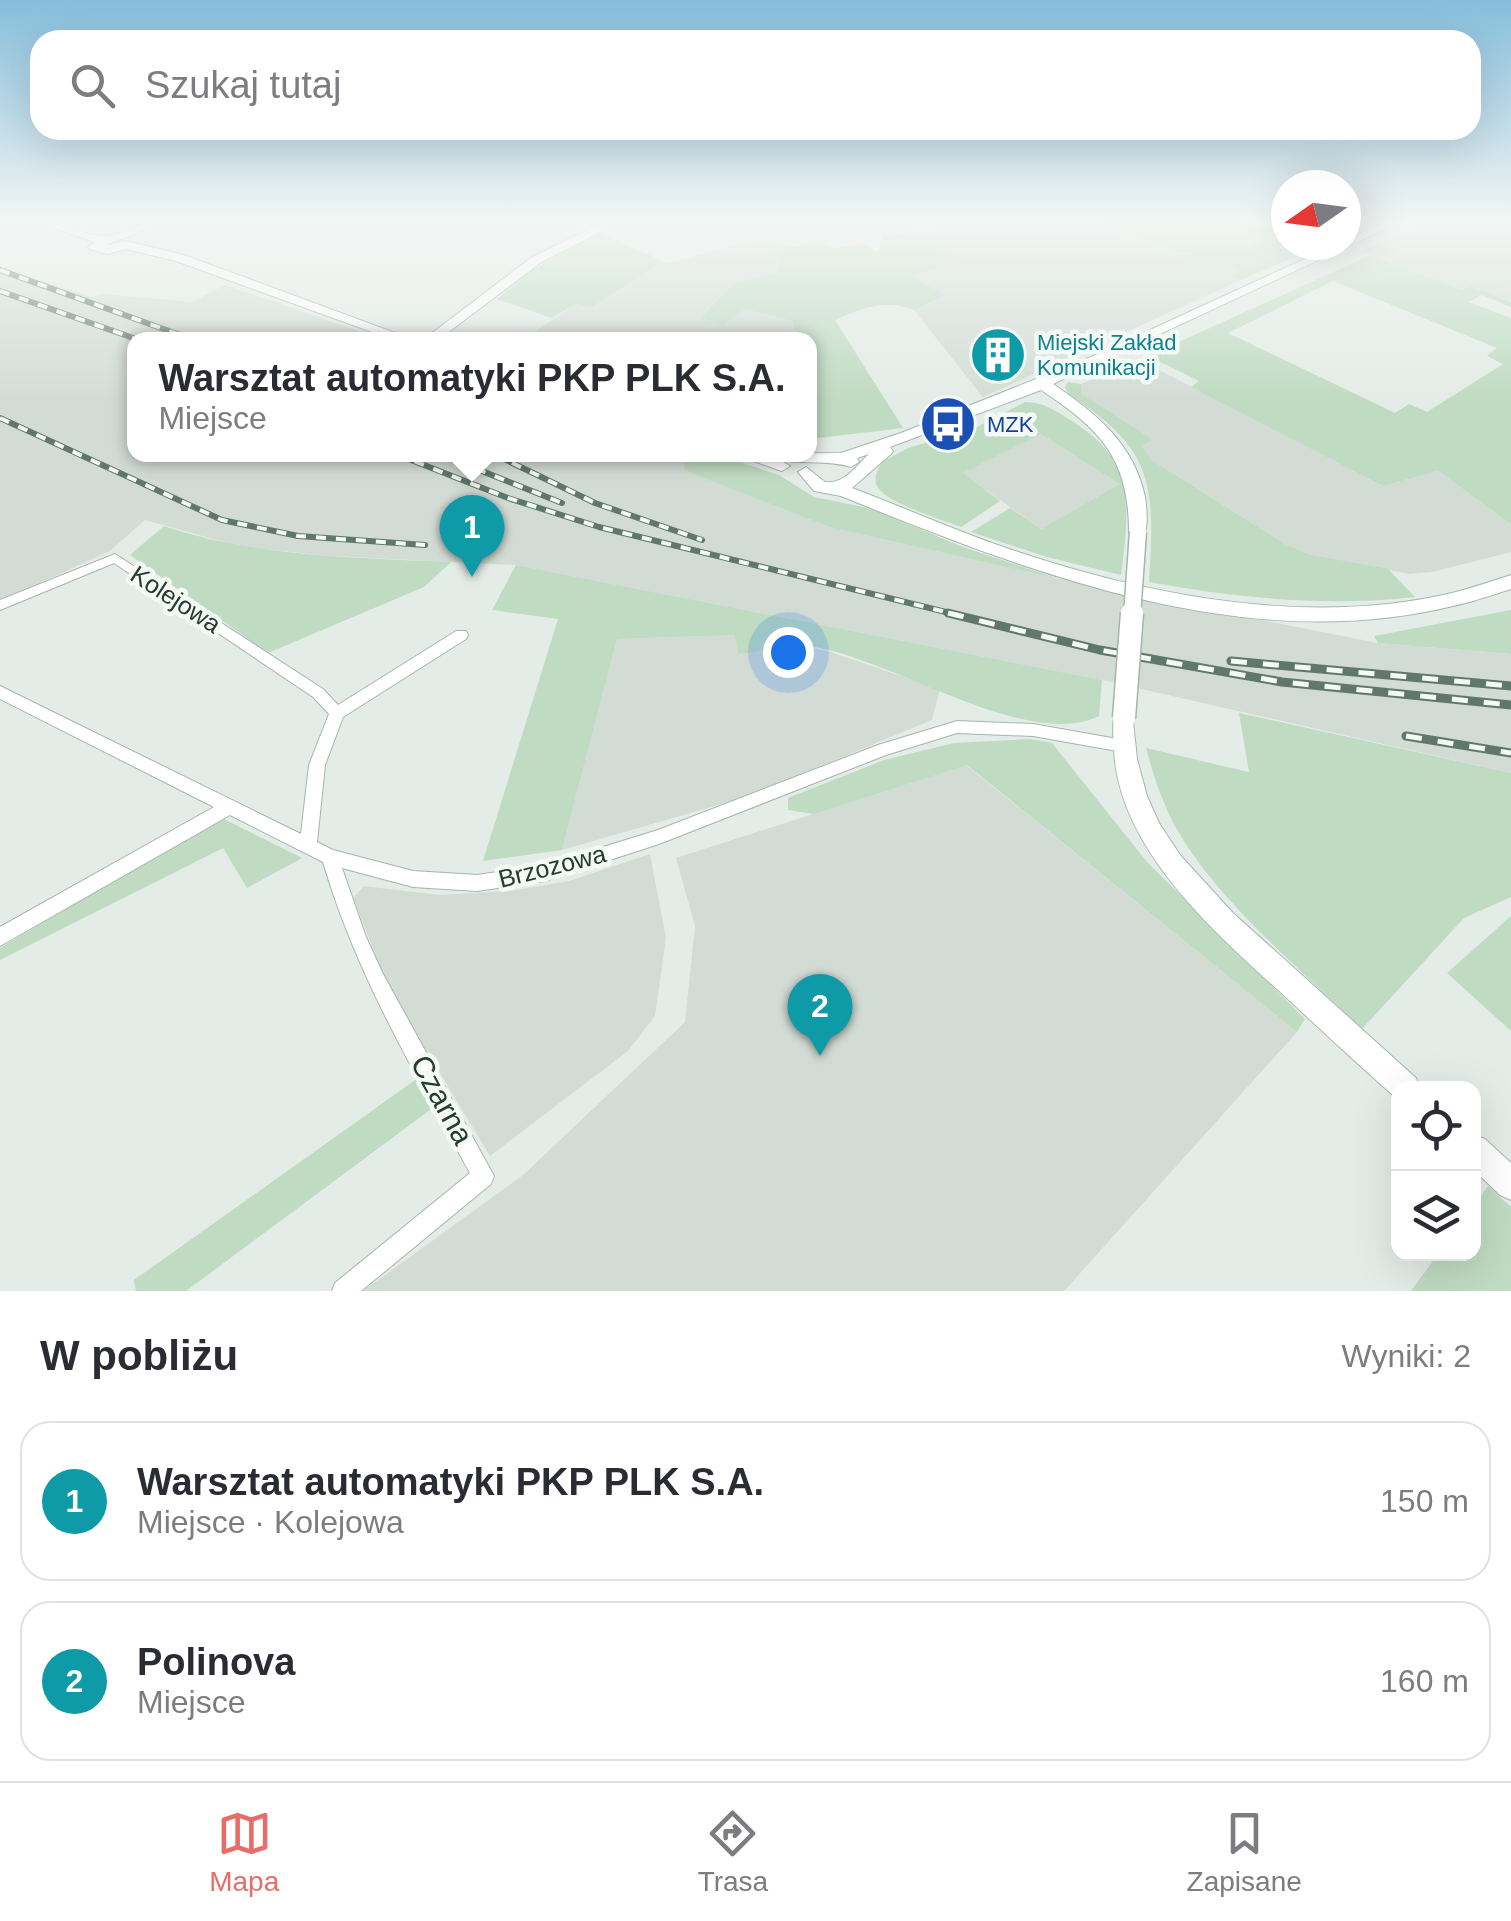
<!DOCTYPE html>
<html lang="pl">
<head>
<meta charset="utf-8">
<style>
  body { margin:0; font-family:Helvetica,sans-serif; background:#f7f7f7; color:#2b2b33 }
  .controls { position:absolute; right:30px; bottom:30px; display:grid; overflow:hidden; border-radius:20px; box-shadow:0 10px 40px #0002 }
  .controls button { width:90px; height:90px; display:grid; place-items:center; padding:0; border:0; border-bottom:2px solid #e1e1e2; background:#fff; color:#2b2b33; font:50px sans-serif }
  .compass { position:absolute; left:1271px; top:170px; width:90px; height:90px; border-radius:50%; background:#fff; box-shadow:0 10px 40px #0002; rotate:256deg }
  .you { position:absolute; left:788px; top:652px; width:35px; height:35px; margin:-25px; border:8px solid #fff; border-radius:50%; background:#1a73e8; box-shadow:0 0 0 15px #1a73e833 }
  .badge { display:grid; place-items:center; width:65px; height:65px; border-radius:50%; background:#e66e68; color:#fff; font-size:32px; font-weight:700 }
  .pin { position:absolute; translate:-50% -82px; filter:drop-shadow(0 2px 5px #0008) }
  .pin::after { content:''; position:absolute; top:52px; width:35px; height:30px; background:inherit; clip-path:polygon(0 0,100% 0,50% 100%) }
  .popup { position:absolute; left:127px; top:332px; width:690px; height:130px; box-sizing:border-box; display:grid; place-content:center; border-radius:20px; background:#fff; filter:drop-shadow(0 2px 8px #0005); font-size:32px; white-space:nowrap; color:#7c7c81 }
  .popup b { font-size:38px; color:#2b2b33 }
  .popup::after { content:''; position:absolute; left:50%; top:100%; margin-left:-20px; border:20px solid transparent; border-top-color:#fff }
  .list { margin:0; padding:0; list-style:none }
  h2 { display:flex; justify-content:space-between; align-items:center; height:130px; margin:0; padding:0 40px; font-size:42px }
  h2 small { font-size:32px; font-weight:400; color:#7c7c81 }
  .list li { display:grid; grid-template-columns:65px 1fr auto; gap:30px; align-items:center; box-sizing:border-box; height:160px; margin:0 20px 20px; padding:0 20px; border:2px solid #e1e1e2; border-radius:30px }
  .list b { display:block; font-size:38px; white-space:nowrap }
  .list p { margin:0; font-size:32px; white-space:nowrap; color:#7c7c81 }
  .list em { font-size:32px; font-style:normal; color:#7c7c81 }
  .icon { flex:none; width:55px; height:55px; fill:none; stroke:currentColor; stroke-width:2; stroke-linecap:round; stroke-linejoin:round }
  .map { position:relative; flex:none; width:1511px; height:1291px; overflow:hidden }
  .search { position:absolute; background:#fff; box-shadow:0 10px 40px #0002; left:30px; right:30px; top:30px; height:110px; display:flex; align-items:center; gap:25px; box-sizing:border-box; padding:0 35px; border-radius:30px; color:#7c7c81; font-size:38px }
  .sheet { height:490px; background:#fff }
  nav { display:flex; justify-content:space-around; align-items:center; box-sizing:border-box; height:140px; border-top:2px solid #e1e1e2; background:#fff; font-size:28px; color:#7c7c81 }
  nav a { display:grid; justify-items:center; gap:5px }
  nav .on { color:#e66e68 }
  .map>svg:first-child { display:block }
  .built { fill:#d2dcd5 }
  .green { fill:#bfdbc1; fill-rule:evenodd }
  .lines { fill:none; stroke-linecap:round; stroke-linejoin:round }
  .street-casing { stroke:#a7b4ad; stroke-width:2 }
  .secondary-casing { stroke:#a3b7ac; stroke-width:2 }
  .street { fill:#fff; fill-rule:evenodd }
  .secondary { fill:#fff; fill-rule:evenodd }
  .rail-far1-casing { stroke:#60786c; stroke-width:6 }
  .rail-casing { stroke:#60786c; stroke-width:9 }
  .rail-far1 { stroke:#f4f9f6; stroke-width:4; stroke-dasharray:10; stroke-linecap:butt }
  .rail { stroke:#f4f9f6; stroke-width:5; stroke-dasharray:16; stroke-linecap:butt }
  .secondary-bridge-far1-casing { stroke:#a3b7ac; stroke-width:19; stroke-linecap:butt }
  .secondary-bridge-casing { stroke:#a3b7ac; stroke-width:25; stroke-linecap:butt }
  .secondary-bridge-far1 { stroke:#fff; stroke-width:16 }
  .secondary-bridge { stroke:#fff; stroke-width:22 }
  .labels { text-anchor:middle; stroke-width:9; stroke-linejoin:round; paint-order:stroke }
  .far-culture-label { font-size:22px; fill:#0d838f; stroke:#f4f9f6; text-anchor:start }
  .far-transit-label { font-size:22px; fill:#164399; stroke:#f4f9f6; text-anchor:start }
  .street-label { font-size:25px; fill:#253c31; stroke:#f4f9f6 }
  .near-street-label { font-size:30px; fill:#253c31; stroke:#f4f9f6 }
</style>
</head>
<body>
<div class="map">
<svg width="1511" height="1291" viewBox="0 0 1511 1291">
  <rect width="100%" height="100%" fill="#e4ece7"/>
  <!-- built -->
  <path class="built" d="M950,222H1094L1177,252L1193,253L1188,256L1216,258L1243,270L1232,275L1241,280L983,397L914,310L943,295L912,278L957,259L904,234Z
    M1425,222H1511V302L1470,286L1462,290L1361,251Z
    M765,237L792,247L770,253L783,259L777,272L733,285L724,325L744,309L793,321L794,339L522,340L576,304L593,308L663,261L669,263Z
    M0,268L92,297L102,294L192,302L225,285L382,339L135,340V454L686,455L685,470L831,527L1114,591L1378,643L1511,654V773L1102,680L516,565L330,556L242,547L145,520L110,551L0,601Z
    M1138,359L1383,486L1438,471L1511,524V552L1432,572L1409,574L1308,554L1285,544L1150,459L1141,446L1151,439L1080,394L1081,384Z
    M1041,434L1121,484L1041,529L962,473Z
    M736,635L738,654L797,645L830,652L940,689L932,720L746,797L562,850L617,639Z
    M966,765L1297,1032L1064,1291H363L523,1175L685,1022L695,926L676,858Z
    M650,854L666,938L655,1016L628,1051L490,1156L389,989L353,898L364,886L439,895L510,891L569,881Z"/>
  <!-- green -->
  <path class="green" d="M1094,222H1286V245H1323L1241,280L1231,275L1242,270L1216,258L1202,263L1187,256L1191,253L1178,252Z
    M599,233L663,261L592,308L576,304L552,318L497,299L531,271Z
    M904,234L958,259L913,277L944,295L914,310C885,299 861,308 835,320L903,428L810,439V340L795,339L793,321L744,309L724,325L701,318L733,284L777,272L783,259L768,253L818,241L834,248L864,244L878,253L883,235Z
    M1371,255L1462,290L1470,286L1511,302V307L1481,295L1469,302L1511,318V524L1438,471L1383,486L1191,387L1199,381L1148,356ZM1333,281L1497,348L1487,356L1503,364L1427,412L1409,404L1395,413L1228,333Z
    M1068,382L1081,384V394L1152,439L1142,446L1150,459L1285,544L1308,554L1388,569L1415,597C1325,607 1237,598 1149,582C1155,485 1155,450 1068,394L1065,387Z
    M1025,402C1045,402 1059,413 1075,423C1137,462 1129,511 1121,575L1047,557L971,532L1010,508L1041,529L1120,484L1041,434L963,473L1000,501L961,527C943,520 884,502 877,486C873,478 878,470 882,462L908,448L975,428Z
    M686,455H718L779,475L814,497L873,509L960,546L1056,578L830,527L684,470Z
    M164,526C256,557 355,558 451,562L424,587L268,653L130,555Z
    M516,565L1102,680L1099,716C1023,753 881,649 798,645C779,644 758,653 738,654L735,635L617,639L562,850L483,861L558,619L492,610Z
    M1511,610V654L1378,643L1374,636Z
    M1239,713L1511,773V897L1464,918L1362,1029C1303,971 1220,903 1179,833C1163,806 1154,777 1146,748L1249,772Z
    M1031,739L1052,743L1147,862L1305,1019L1297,1032L967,765L814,814L788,810V798L884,760L954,743Z
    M220,817L302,858L247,888L223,848L0,960V948Z
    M1511,916V1031L1447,973Z
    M418,1078L434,1107L186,1291H136L134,1280Z
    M1488,1186L1511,1207V1291H1411L1438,1254H1474V1206Z"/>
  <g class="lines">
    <!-- street casing -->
    <g class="street-casing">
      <path id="street" d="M115,554L323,689L338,705L456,631H466L468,635L466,639L343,717L325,765L317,842L333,850L413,871L477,875L545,865L658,830L878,745L957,721L1033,724L1123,740L1128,742L1131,746L1128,750L1123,752L1033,736L957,733L886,755L659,844L545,881L477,891L413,887L342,868L366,937L383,974L494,1176L491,1184L361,1291H332L335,1283L470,1173C414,1072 356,974 323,862L230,815L0,946V927L214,807L0,699V686L301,834L309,765L329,714L313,697L114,563L0,610V600Z"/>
    </g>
    <!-- secondary casing -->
    <g class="secondary-casing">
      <path id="secondary" d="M36,222C59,222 78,233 100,236C117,238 142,222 163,222L104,246L126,241L184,255L414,340H394L176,261L126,249L107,254L90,249L88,247L94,242Z
        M604,222H619L540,263L438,340H423L532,257Z
        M1385,222H1400L1053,384C1096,413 1134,444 1145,497C1147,510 1148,525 1144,536H1132L1129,532C1129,458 1100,429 1041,390L890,447L893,451L891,454L852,488C905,508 956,531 1009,549C1147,596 1308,627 1452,593C1472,588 1492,581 1511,575V589C1492,595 1472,602 1453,606C1244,657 1031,573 841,496L814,491L798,472L806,467L825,482C845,484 855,467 869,454L857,458L859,462L851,467C829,460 804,464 780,460L790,466L782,471L733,454L841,453L901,433L1091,357L1335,245H1346V240Z
        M1124,709L1132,712L1137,759L1147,796L1159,823L1180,855L1233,913L1416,1078L1420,1088H1398V1099L1396,1098C1360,1066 1324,1033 1289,1000C1219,936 1118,851 1114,749C1114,737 1111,723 1116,712Z
        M1474,1135L1485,1139L1511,1163V1200L1500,1195L1474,1170Z"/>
    </g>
    <!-- street -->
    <use href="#street" class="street"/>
    <!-- secondary -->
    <use href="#secondary" class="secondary"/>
    <!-- rail-far1 casing -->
    <g class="rail-far1-casing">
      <path id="rail-far1" d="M0,270L194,340
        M0,291L139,340
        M0,418L222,520L298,536L425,545
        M396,454L508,498L599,527L958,615
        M439,454L562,503
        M494,454L595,503L702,540"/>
    </g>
    <!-- rail casing -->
    <g class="rail-casing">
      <path id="rail" d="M948,613L1100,650L1282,682L1511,705
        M1231,661L1511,686
        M1406,736L1511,753"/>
    </g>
    <!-- rail-far1 -->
    <use href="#rail-far1" class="rail-far1"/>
    <!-- rail -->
    <use href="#rail" class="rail"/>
    <!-- secondary-bridge-far1 casing -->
    <g class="secondary-bridge-far1-casing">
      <path id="secondary-bridge-far1" d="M1132,615L1138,532"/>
    </g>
    <!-- secondary-bridge casing -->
    <g class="secondary-bridge-casing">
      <path id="secondary-bridge" d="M1124,718L1132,613"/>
    </g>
    <!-- secondary-bridge-far1 -->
    <use href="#secondary-bridge-far1" class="secondary-bridge-far1"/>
    <!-- secondary-bridge -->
    <use href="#secondary-bridge" class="secondary-bridge"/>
  </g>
  <!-- sky -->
  <linearGradient id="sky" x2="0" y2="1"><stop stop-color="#85bedc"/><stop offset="0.55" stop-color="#f3f6f4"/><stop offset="1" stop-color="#f3f6f4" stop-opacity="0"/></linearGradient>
  <rect width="1511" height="403" fill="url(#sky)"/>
  <!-- icons -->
  <defs>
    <g id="building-disc" transform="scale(2.875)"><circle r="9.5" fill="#0f9aa8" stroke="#f4f9f6"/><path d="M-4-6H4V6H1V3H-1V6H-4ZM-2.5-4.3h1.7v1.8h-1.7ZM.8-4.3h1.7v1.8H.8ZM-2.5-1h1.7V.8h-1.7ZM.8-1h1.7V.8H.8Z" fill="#fff"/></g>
    <g id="bus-disc" transform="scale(2.875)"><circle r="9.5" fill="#1a4fb4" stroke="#f4f9f6"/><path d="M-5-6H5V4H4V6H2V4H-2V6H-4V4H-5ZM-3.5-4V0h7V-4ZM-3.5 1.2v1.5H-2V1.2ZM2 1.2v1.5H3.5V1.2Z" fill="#fff"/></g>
  </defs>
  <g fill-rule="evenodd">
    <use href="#building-disc" x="998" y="355"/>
    <use href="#bus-disc" x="948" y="424"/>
  </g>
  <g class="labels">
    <!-- far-culture labels -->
    <g class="far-culture-label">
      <text x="1037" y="350">Miejski Zakład<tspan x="1037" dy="25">Komunikacji</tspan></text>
    </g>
    <!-- far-transit labels -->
    <g class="far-transit-label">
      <text x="987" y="432">MZK</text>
    </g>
    <!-- street labels -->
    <g class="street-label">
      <text transform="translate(176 599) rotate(33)" y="9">Kolejowa</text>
      <text transform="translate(552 866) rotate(-14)" y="9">Brzozowa</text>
    </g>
    <!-- near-street labels -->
    <g class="near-street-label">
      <text transform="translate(442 1100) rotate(61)" y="10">Czarna</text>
    </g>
  </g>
</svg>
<div class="controls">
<button><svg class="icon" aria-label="locate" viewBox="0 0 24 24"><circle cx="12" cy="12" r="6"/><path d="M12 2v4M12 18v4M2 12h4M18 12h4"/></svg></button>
<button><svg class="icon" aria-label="layers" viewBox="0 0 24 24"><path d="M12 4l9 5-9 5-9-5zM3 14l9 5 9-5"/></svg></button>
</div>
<svg class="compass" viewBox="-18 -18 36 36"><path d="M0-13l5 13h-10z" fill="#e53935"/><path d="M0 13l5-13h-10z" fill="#7c7c81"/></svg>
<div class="you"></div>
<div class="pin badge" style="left:472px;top:577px;background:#0f9aa8">1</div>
<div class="popup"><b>Warsztat automatyki PKP PLK S.A.</b>Miejsce</div>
<div class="pin badge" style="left:820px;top:1056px;background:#0f9aa8">2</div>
<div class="search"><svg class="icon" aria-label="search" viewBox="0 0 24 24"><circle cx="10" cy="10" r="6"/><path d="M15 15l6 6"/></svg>Szukaj tutaj</div>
</div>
<section class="sheet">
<h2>W pobliżu<small>Wyniki: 2</small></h2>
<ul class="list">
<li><span class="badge" style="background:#0f9aa8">1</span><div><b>Warsztat automatyki PKP PLK S.A.</b><p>Miejsce · Kolejowa</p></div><em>150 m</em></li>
<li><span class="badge" style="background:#0f9aa8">2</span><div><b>Polinova</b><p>Miejsce</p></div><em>160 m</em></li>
</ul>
</section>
<nav>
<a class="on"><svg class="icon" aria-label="map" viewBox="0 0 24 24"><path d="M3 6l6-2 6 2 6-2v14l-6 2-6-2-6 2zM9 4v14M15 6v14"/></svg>Mapa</a>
<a><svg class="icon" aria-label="directions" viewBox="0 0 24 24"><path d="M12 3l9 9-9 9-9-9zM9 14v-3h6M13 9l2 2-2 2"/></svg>Trasa</a>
<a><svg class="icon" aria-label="saved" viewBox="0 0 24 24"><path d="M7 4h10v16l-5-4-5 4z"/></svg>Zapisane</a>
</nav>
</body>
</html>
